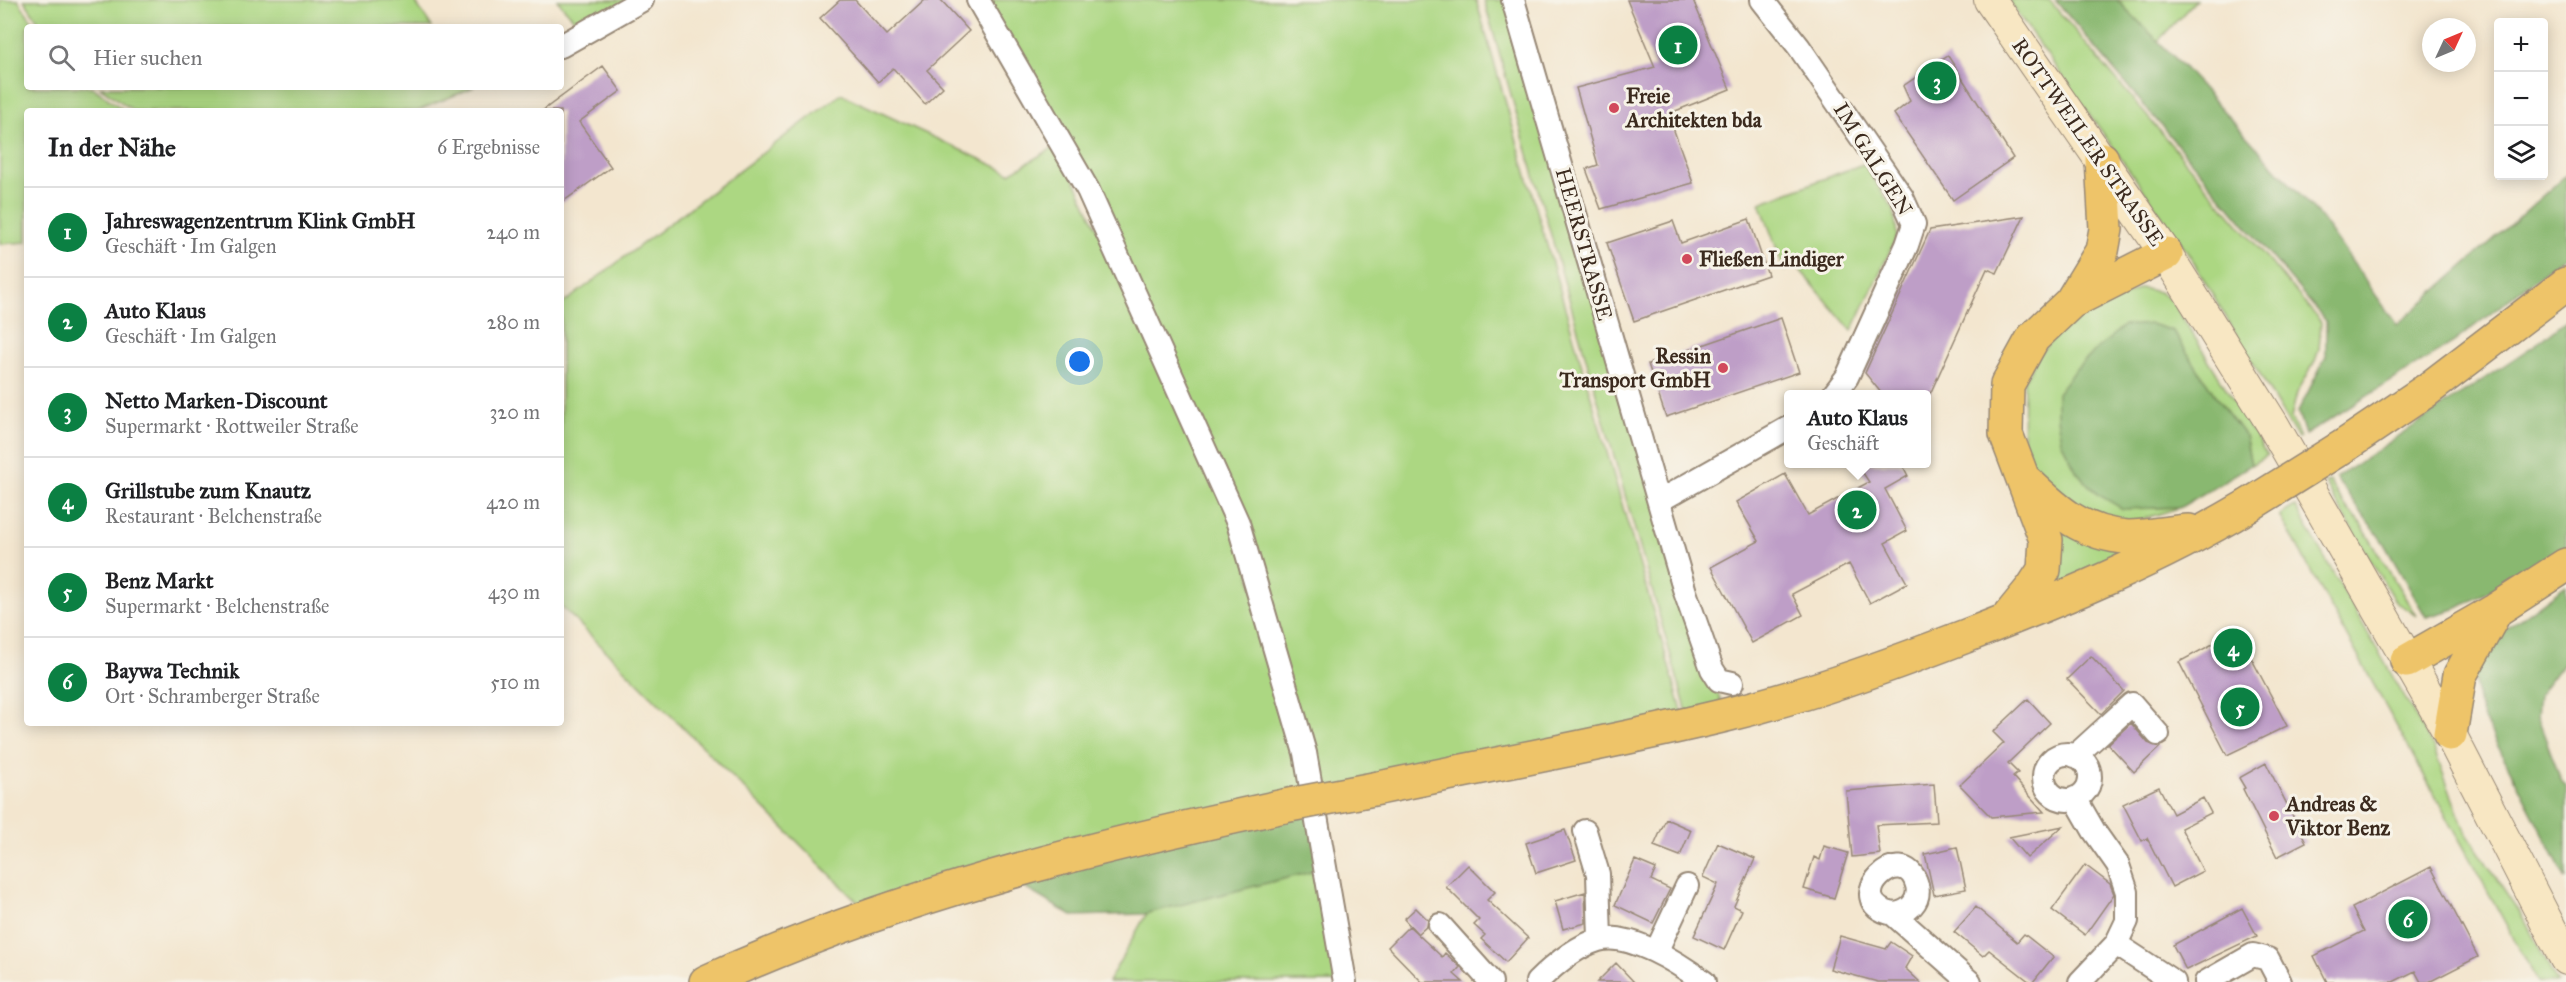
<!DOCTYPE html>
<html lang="de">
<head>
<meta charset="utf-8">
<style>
  body { margin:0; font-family:"IM FELL Great Primer",serif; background:#f6f6f6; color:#202124 }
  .controls { position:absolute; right:18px; top:18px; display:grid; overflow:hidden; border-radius:6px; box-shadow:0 3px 15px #0003 }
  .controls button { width:54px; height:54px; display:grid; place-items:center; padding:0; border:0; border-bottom:2px solid #e0e0e0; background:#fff; color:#202124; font:30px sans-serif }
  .compass { position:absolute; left:2422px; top:18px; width:54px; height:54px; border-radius:50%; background:#fff; box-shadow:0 3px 15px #0003; rotate:46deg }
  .you { position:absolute; left:1080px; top:362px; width:21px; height:21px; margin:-15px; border:4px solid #fff; border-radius:50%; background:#1a73e8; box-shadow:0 0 0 9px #1a73e833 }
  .badge { display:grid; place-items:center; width:39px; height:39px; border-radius:50%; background:#0b8043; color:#fff; font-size:20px; font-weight:700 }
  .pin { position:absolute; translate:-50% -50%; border:3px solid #fff; box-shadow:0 2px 6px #0006 }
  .popup { position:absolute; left:1784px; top:390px; width:147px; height:78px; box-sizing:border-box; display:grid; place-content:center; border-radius:6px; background:#fff; filter:drop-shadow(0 2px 4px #0005); font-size:20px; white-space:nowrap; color:#757577 }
  .popup b { font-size:22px; color:#202124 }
  .popup::after { content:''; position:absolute; left:50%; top:100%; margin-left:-12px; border:12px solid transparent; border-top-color:#fff }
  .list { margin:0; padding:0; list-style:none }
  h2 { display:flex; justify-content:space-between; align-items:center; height:78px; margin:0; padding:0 24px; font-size:26px }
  h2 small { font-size:20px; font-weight:400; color:#757577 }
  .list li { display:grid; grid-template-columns:39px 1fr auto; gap:18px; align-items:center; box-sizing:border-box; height:90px; padding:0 24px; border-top:2px solid #e0e0e0 }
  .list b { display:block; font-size:22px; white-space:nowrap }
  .list p { margin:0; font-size:20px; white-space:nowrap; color:#757577 }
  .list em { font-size:20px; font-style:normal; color:#757577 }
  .icon { flex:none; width:33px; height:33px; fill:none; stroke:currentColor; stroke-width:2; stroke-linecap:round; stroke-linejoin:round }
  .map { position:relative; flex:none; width:2566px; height:982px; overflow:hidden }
  .search { position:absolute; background:#fff; box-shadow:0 3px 15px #0003; left:24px; top:24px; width:540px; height:66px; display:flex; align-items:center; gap:15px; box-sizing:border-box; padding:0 21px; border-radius:6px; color:#757577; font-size:22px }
  .panel { position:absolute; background:#fff; box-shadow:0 3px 15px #0003; left:24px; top:108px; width:540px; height:618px; border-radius:6px }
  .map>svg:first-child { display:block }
  .green { fill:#acd782; stroke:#748050; stroke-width:1.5 }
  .forest { fill:#89b870; stroke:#627147; stroke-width:1.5 }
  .building { fill:#be9ec7 }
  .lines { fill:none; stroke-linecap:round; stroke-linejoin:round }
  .street-casing { stroke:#978876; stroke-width:26 }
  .secondary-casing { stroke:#978876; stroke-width:34 }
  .primary-casing { stroke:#978876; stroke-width:36 }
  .street { stroke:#fff; stroke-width:22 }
  .secondary { stroke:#f8e7c3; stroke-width:32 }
  .primary { stroke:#eec469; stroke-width:33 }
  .primary-bridge-casing { stroke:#978876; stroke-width:36; stroke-linecap:butt }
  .primary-bridge { stroke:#eec469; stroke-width:33 }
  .poi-dot { fill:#d1495b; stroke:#f7f3e8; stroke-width:2 }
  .labels { text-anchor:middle; stroke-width:6; stroke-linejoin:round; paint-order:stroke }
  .poi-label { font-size:21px; font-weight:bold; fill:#3b2a1e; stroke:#f7f3e8; text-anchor:start }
  .street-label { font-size:21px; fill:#3b2a1e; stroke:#f7f3e8 }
</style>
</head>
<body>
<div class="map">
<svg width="2566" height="982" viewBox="0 0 2566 982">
  <rect width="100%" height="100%" fill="#f7f3e8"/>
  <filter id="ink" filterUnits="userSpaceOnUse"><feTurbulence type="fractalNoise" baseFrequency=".0167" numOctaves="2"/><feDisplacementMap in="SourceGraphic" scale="12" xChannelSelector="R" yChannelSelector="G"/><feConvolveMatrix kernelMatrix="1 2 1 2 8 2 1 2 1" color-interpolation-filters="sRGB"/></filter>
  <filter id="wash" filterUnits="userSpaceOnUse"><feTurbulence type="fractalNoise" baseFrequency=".008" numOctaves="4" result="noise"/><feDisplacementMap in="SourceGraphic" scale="24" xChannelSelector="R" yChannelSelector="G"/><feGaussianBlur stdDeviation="1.35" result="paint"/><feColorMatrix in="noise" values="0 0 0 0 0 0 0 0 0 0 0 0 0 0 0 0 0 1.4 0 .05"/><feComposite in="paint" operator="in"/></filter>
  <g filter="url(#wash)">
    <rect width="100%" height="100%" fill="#f3e6cf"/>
    <!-- green -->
    <path class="green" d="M0,0H18L36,27H27V87H92L125,111H27V242L0,244Z
      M24,0H414L432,27H42Z
      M557,0H633L582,28Z
      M980,0H1476L1686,725L1317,805L1241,524L1090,190Z
      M1484,0H1509L1711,680L1727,714L1690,723Z
      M2008,0H2049L2321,322L2319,349L2315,361L2297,393L2291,417L2300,438L2298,439L2187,251Z
      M2117,0H2196L2158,41Z
      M100,87H474L417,111H134Z
      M841,94L1010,173L1058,145L1236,523L1312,805L874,918L561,606V305Z
      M1863,164L1894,210L1897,236L1852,331L1796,265L1785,271L1760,203Z
      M2140,288L2159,292L2173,302L2267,455L2251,465L2245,436L2218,400L2173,332L2093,354L2074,371L2061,441L2077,472L2097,494L2153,508L2182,507L2123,525L2095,520L2040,482L2023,449L2024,381L2040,352L2066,326Z
      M2329,481L2343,504L2359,521L2416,616L2394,600L2325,483Z
      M2295,506L2433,747L2465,831L2525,921L2557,982H2538L2280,515Z
      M2046,515L2141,548L2042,595Z
      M1323,869L1342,982H1108L1147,913Z"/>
    <!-- forest -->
    <path class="forest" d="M2055,0H2117L2177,60L2321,218L2397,325L2566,175V255L2454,342L2305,435L2298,412L2326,356V321Z
      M2566,320V550L2458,608L2426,617L2383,542L2336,478L2542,340Z
      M2151,324L2173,331L2218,400L2245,436L2251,465L2181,507L2123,509L2097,494L2077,472L2061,441L2057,418V393L2074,371L2123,326Z
      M2566,585V659L2539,695L2537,716L2561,780L2566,787V879L2482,715L2473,673L2482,647Z
      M1313,811L1323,869L1144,914L1072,916L1008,878Z"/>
    <g id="blocks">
      <!-- building -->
      <path class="building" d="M840,0H855L887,35L925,0H941L969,31L927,70L943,87L925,104L893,68L878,82L820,18Z
        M1627,0H1693L1730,89L1668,114L1693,183L1601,209L1586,169L1598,165L1576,88L1655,67Z
        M1948,56L2013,158L1953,200L1894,114L1910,101L1903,86Z
        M603,66L621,91L579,122L611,167L561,203V111H542Z
        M2024,216L1997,273L1987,269L1930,394H1882L1865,373L1930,230Z
        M1749,219L1768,275L1634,321L1607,243L1673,221L1681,243Z
        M1781,318L1799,372L1666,417L1648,364Z
        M1857,464H1902L1908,476L1885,489L1907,531L1885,543L1907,583L1870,603L1849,564L1792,594L1803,615L1752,643L1711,567L1759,541L1736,502L1785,474L1808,515L1869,482Z
        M2237,631L2287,726L2227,755L2179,662Z
        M2091,656L2124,691L2101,714L2067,679Z
        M2028,699L2050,723L2008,763L2018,773L2013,777L2044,812L1991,817L1960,785L2004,743L1993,732Z
        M2131,723L2148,743L2160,747L2134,772L2108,744Z
        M2266,763L2306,842L2277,857L2243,789L2245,788L2239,778Z
        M1934,784L1937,822L1876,825L1880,854L1852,857L1846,791Z
        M2159,787L2173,814L2203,798L2211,813L2181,828L2203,871L2172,887L2147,838L2142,841L2123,804Z
        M1666,819L1691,830L1680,856L1654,846Z
        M2063,826L2027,858L2009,837Z
        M1565,830L1576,860L1536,873L1526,843Z
        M1718,843L1755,859L1734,906L1742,910L1724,950L1694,936L1718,884L1703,877Z
        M1824,846L1848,853L1834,898L1804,889L1814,857L1820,860Z
        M1957,847L1966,889L1934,895L1925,854Z
        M1635,860L1656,869L1651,880L1670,889L1653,923L1615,905Z
        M1468,865L1495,892L1487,900L1528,938L1506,962L1481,939L1485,935L1474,925L1479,920L1446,887Z
        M2085,865L2110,884L2114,894L2085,935L2052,910Z
        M2431,867L2478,957L2429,982H2421L2415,971L2393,982H2327L2314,956L2364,931L2352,908Z
        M1585,892L1586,923L1563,929L1555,901Z
        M1976,907L2017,942L2024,934L2053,957L2033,982H2030L1989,950L1983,956L1954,932Z
        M1416,908L1428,920L1427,926L1418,934L1404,919Z
        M2242,908L2257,936L2186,970L2173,945Z
        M1409,926L1442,957L1445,953L1456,963L1460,967L1454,974L1463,982H1422L1388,947Z
        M1840,936L1886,949L1891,942L1912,956L1905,968L1920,982H1878L1830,969Z
        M1616,963L1634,982H1597Z"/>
    </g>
  </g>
  <g filter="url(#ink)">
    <use href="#blocks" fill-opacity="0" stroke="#978876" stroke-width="1.5"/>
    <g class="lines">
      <!-- street casing -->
      <g class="street-casing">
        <path id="street" d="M978,0L1088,190L1238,523L1305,753L1345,982
          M1513,0L1685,592L1712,669L1719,680L1732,683
          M1762,0L1799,47L1902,197L1914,224L1907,245L1847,377L1834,394
          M561,46L642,0
          M1659,501L1788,428
          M2044 777a23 23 0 1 1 46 0a23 23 0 1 1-46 0Z
          M2075,756L2132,704L2158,734
          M2075,798L2094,831L2118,865L2127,892V921L2116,944L2174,982
          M1585,831L1598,874L1600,939
          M1893,914C1908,913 1921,902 1917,885C1904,837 1837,901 1893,914L1970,982
          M1440,925L1491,982
          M1656,952L1687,886
          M1537,982C1553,966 1575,947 1598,940C1629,931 1680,964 1704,982
          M2080,982L2116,944
          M2206,982L2253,955L2268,959L2280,982"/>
      </g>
      <!-- secondary casing -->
      <g class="secondary-casing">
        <path id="secondary" d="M1990,0L2166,254L2273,425L2450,734L2566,959"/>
      </g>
      <!-- primary casing -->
      <g class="primary-casing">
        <path id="primary" d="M2071,302L2102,251L2106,229L2102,159
          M2347,444L2427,390L2566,284
          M2027,482C2057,511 2084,535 2128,537C2148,537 2169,532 2189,531
          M2007,619L2033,587L2044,570L2046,540L2006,434L2007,385L2033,338L2071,302L2166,254
          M2407,661L2496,610L2566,565
          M2450,734L2460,675L2495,612
          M1379,788C1494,764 1611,743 1726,715C1808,695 1888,666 1966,636C2062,599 2157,560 2246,507
          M706,982C891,897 1086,848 1284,806"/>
      </g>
      <!-- street -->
      <use href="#street" class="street"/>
      <!-- secondary -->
      <use href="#secondary" class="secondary"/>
      <!-- primary -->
      <use href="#primary" class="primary"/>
      <!-- primary-bridge casing -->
      <g class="primary-bridge-casing">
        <path id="primary-bridge" d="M2246,507L2347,444
          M1284,806L1379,788"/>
      </g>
      <!-- primary-bridge -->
      <use href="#primary-bridge" class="primary-bridge"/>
    </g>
  </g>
  <!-- markers -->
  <g class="poi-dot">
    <circle cx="1614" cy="108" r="6"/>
    <circle cx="1687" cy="259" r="6"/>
    <circle cx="1723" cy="368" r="6"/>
    <circle cx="2274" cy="816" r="6"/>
  </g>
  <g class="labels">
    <!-- poi labels -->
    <g class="poi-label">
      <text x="1626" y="103">Freie<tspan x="1626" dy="24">Architekten bda</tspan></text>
      <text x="1699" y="266">Fließen Lindiger</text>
      <text x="1711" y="363" text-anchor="end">Ressin<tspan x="1711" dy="24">Transport GmbH</tspan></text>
      <text x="2286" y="811">Andreas &amp;<tspan x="2286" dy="24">Viktor Benz</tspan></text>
    </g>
    <!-- street labels -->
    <g class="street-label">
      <text transform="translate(2088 142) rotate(55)" y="7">ROTTWEILER STRASSE</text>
      <text transform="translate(1873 159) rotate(58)" y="7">IM GALGEN</text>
      <text transform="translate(1584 244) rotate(74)" y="7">HEERSTRASSE</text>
    </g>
  </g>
</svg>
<div class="controls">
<button>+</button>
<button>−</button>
<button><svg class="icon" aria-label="layers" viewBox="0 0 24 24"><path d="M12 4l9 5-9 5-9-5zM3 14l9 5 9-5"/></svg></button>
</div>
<svg class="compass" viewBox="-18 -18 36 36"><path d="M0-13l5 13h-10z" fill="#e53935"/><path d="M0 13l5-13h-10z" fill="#757577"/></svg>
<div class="you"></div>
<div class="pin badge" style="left:1678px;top:45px">1</div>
<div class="pin badge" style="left:1857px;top:510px">2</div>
<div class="popup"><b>Auto Klaus</b>Geschäft</div>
<div class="pin badge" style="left:1937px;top:81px">3</div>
<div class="pin badge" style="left:2233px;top:648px">4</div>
<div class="pin badge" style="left:2240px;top:707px">5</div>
<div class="pin badge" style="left:2408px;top:919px">6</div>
<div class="search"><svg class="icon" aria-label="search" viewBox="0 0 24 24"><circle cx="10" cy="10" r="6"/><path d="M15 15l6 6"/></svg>Hier suchen</div>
<section class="panel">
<h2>In der Nähe<small>6 Ergebnisse</small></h2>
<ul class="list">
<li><span class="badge">1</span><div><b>Jahreswagenzentrum Klink GmbH</b><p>Geschäft · Im Galgen</p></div><em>240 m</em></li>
<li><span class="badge">2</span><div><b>Auto Klaus</b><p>Geschäft · Im Galgen</p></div><em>280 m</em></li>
<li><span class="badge">3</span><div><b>Netto Marken-Discount</b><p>Supermarkt · Rottweiler Straße</p></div><em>320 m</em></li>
<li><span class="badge">4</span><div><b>Grillstube zum Knautz</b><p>Restaurant · Belchenstraße</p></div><em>420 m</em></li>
<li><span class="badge">5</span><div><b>Benz Markt</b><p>Supermarkt · Belchenstraße</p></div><em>430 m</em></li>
<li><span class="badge">6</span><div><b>Baywa Technik</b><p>Ort · Schramberger Straße</p></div><em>510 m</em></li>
</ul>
</section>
</div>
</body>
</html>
